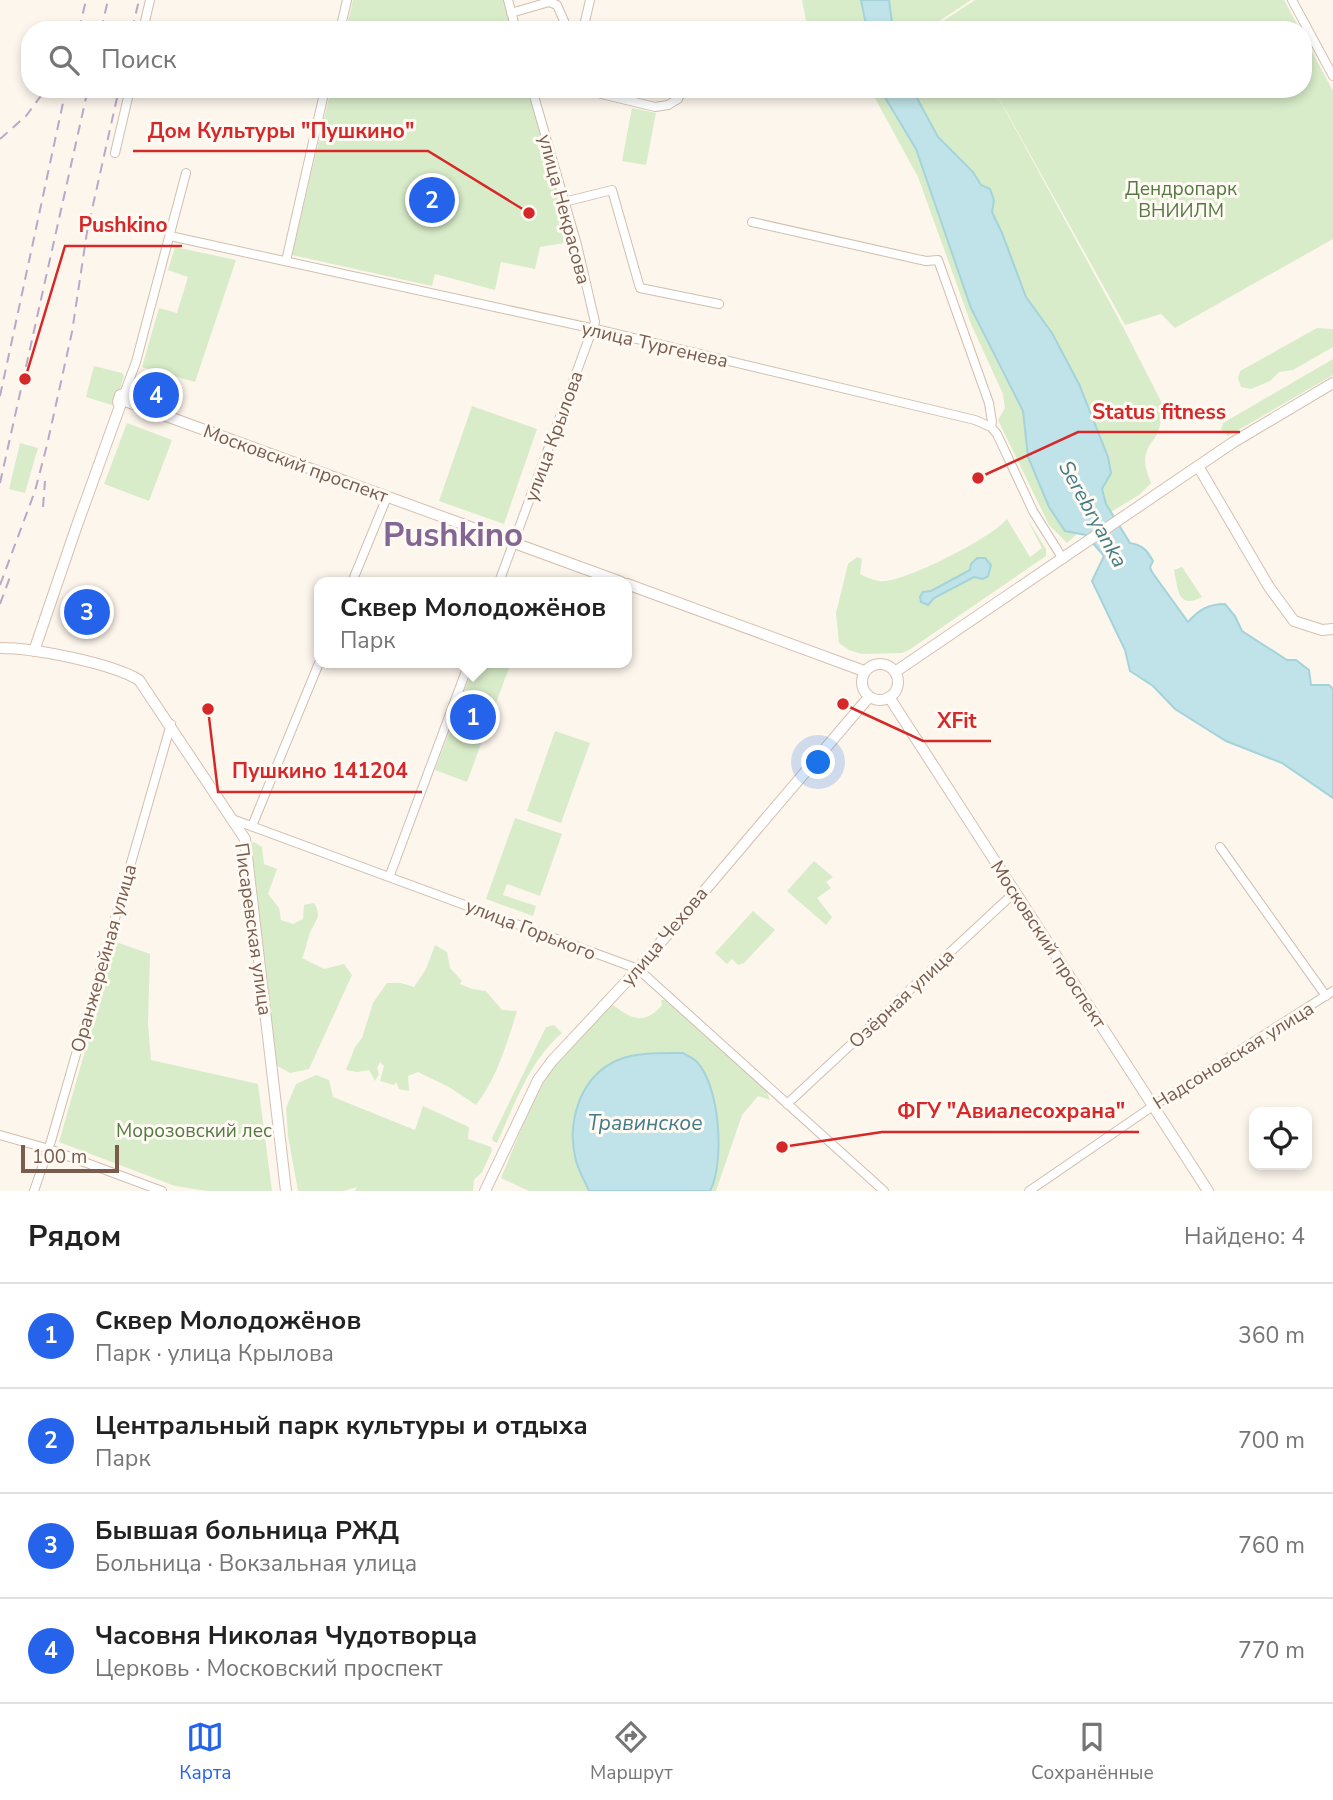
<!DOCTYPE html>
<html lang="ru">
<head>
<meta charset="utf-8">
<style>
  body { margin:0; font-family:"Nunito Sans",sans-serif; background:#f2f2f2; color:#222 }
  .controls { position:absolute; right:21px; bottom:21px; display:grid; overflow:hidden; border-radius:14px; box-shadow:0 4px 10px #0003 }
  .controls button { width:63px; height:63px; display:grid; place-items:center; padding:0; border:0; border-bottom:2px solid #e0e0e0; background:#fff; color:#222; font:35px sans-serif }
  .scale { position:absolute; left:21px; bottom:18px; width:98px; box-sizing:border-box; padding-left:7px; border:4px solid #7a5c4d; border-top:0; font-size:19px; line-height:24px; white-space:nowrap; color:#7a5c4d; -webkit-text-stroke:5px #fffaf3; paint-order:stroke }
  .you { position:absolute; left:819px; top:763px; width:24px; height:24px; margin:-18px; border:5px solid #fff; border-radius:50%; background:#1a73e8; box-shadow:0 0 0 10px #1a73e833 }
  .badge { display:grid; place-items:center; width:46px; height:46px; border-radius:50%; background:#2563eb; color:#fff; font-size:23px; font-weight:700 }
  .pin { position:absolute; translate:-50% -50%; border:4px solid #fff; box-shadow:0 2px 7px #0006 }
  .popup { position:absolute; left:314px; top:577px; width:318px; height:91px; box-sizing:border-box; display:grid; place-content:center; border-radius:14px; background:#fff; filter:drop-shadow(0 2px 5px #0005); font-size:23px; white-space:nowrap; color:#767676 }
  .popup b { font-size:26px; color:#222 }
  .popup::after { content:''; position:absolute; left:50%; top:100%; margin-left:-14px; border:14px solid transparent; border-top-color:#fff }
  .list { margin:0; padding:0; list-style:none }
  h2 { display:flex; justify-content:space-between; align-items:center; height:91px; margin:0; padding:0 28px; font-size:30px }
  h2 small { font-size:23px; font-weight:400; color:#767676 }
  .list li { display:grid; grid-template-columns:46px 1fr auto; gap:21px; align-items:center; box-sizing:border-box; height:105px; padding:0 28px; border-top:2px solid #e0e0e0 }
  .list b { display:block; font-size:26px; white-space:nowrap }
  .list p { margin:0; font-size:23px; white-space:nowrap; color:#767676 }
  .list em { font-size:23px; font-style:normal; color:#767676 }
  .icon { flex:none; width:38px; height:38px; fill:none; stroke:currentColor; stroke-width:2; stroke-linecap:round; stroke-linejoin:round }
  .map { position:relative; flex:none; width:1333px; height:1191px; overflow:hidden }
  .search { position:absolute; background:#fff; box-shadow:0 4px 10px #0003; left:21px; right:21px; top:21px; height:77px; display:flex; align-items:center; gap:18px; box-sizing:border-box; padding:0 24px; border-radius:28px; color:#767676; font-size:26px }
  .sheet { height:511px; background:#fff }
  nav { display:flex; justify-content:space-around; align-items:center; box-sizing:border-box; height:98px; border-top:2px solid #e0e0e0; background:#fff; font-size:19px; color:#767676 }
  nav a { display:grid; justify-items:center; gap:4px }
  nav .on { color:#2563eb }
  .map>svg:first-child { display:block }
  .green { fill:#d8ecc9 }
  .water { fill:#bfe3e8; stroke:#a5d3da; stroke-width:2 }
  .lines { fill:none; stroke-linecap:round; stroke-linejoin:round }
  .street-casing { stroke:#d1beb0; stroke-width:10 }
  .secondary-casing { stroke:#d6c0b0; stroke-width:12 }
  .street { stroke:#fff; stroke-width:8 }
  .secondary { stroke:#fff; stroke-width:10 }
  .rail { stroke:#b9a8c9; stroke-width:2; stroke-dasharray:10 7; stroke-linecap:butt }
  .labels { text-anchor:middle; stroke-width:6; stroke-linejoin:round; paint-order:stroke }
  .park-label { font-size:19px; fill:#537a41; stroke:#fffaf3 }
  .street-label { font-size:19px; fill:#7a5c4d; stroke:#fffaf3 }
  .water-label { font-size:21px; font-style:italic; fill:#437c86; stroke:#fffaf3 }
  .town-label { font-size:33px; font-weight:bold; fill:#846695; stroke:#fffaf3 }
  .leader { fill:none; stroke:#d62828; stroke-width:2.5 }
  .callout-dot { fill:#d62828; stroke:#fffaf3; stroke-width:2.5 }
  .callout-label { font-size:21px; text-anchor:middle; font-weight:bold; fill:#d62828; stroke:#fffaf3; stroke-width:6; stroke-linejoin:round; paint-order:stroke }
</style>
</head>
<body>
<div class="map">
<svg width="1333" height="1191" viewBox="0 0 1333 1191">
  <rect width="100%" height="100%" fill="#fdf6ec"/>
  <!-- green -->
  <path class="green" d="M353,0H506L514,30H346Z
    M802,0H861L867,30H808Z
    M889,0H971L935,24L940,30H893Z
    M975,0H1284L1300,30H942L937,25Z
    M1303,35L1333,91V239L1175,328L1161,314L1125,325L994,89H1303Z
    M331,89H529L571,242L540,247L535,269L501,262L495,290L435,274L432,286L292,255Z
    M870,89H880L916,149L971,308L1023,411L1028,457L1049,507L1065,531L1077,534L1067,543L1049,525L998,420L1005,408L1003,394L971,324L918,177Z
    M912,89H992L997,95L1123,327L1167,413L1161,418C1159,440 1150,439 1146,454C1143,463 1148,475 1151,483L1139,495L1111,512L1106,504L1102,489L1111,473L1108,457L1079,384L1052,333L1026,297L1002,233L992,212L994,200L990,189L981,185L973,172L938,137Z
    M632,108L656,113L646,165L622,161Z
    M175,247L236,260L195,382L142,367L159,308L177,313L188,277L168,270Z
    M1317,328L1333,329V347L1293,370L1279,372L1270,381L1251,389L1241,387L1238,378L1240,371Z
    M1333,359V375L1228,436L1221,429L1223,423Z
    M94,366L122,373L124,376L115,406L86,397Z
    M472,406L537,429L504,524L439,501Z
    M127,423L172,440L149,501L104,484Z
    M20,443L38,448L25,493L9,489Z
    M1026,517L1046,549V556L909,650L902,653L862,654L849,650L839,643L836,613L848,564L857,557L862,559L860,574C868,578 876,582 886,581C912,578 991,538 1007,519L1030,557L1042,548Z
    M1182,567L1202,597C1177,610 1178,588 1174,570Z
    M475,663L510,665L467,782L435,770Z
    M555,731L590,743L561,823L527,811Z
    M515,818L562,834L540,896L507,884L503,895L536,906L533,916L486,899Z
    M254,842L262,847L264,864L277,869L268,894L279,908L281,920L293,924L303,919L304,905L314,903C324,918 312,923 309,936C306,944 306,950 302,958L324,969L344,964L352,975L309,1069L290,1073L276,1065L248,846Z
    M814,861L833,877L826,882L831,888L817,898L832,917L826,925L787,891Z
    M753,911L775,930L744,963L738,965L732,959L727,964L715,953Z
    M116,942L150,954L148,1024L151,1060L258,1084L272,1191H207L175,1186L59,1142Z
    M435,945L447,952L450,968L462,981L460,984L472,989L486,991L502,1010L517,1011C507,1043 497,1078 476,1105L449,1087L418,1072L408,1076L409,1091L399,1089L396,1082L394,1085L380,1081L384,1066L380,1062L377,1068L379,1074L375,1081L369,1070L357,1072L346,1070L355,1047L362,1038L373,1003L387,983H401L414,987L426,969Z
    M661,1000H665L675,1007L765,1088L770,1100L758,1096L742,1115L716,1191H529L501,1178L541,1081L612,1004C631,1019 644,1026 662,1005Z
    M554,1025L562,1033C529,1061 515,1104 497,1143L493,1141L492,1138L546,1027Z
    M316,1075L329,1080L333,1097L415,1130L423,1106L469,1127L468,1139L491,1147L492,1151L482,1172L474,1180L473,1191H355L357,1187L344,1191H298L288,1136L286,1108L296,1084Z"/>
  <!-- water -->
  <path class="water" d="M861,0H889L893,30H867Z
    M880,89H912L938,137L973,172L981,185L990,189L994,200L992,212L1002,233L1026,297L1052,333L1079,384L1108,457L1111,473L1102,489L1106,504L1130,543C1142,545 1147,550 1153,561L1150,567L1152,572L1188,622C1199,610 1208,604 1225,604L1235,616L1242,631L1287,660H1296L1309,670L1311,685H1329L1333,689V798L1282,763L1226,741L1175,709L1153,686L1130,671L1125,650L1092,581L1104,556L1086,535L1065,531L1049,507L1028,457L1023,411L971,308L916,149Z
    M977,558H985L991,565L988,576L983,579L974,577L934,598L928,605L921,602L920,597L923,592L931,591L970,570L971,564Z
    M683,1053C688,1056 693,1058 697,1062C720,1086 725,1163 710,1191H589C585,1181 579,1172 576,1161C566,1122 580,1076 618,1060C637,1052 663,1053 683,1053Z"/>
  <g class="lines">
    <!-- street casing -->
    <g class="street-casing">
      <path id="street" d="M508,0L516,30
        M552,0L549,2L557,5L568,30
        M1292,0L1333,76
        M511,13L549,2V0
        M143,30L150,0
        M340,30L347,0
        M583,30L590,0
        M581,89L655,107L668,105L678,99L681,89
        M115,153L130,89
        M564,202L612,190L640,288L719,304
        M752,222L926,261L938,260L989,403L992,422L991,427
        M170,236L604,331L975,420L991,427L997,434L1033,511L1063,559
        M286,261L325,89
        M124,394L136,362L186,173
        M352,582L387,497
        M499,582L595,322L577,245L532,89
        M232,819L638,969L884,1191
        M252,826L319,663
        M1220,847L1326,996
        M390,875L469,663
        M787,1104L1015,892
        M0,1135L49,1149L162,1191
        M34,1191L51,1141L171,724
        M1029,1191L1153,1106L1333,991"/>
    </g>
    <!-- secondary casing -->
    <g class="secondary-casing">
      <path id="secondary" d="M128,402L621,582
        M1198,466L1269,587L1294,621L1322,630L1333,629
        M627,584L864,671
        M0,648C34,648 111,663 139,680L245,839L286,1191
        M34,651L76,528L120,406L118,402L120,395L124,394L128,402
        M862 682a18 18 0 1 1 36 0a18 18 0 1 1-36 0Z
        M895,672L1232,443L1333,383
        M889,697L1208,1191
        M485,1191L538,1080L552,1061L638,969L869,697"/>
    </g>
    <!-- street -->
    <use href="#street" class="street"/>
    <!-- secondary -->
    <use href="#secondary" class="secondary"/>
    <!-- rail -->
    <path class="rail" d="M79,30L86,0
      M101,30L108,0
      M132,30L139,0
      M0,139L26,116L46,89
      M0,396L66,89
      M0,483L88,89
      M43,507L45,481
      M0,585L35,491L47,445L72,332L87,232L119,89
      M0,604L10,577"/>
  </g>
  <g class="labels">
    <!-- park labels -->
    <g class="park-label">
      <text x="1181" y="195">Дендропарк<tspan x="1181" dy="22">ВНИИЛМ</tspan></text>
      <text x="194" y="1137">Морозовский лес</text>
    </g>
    <!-- street labels -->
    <g class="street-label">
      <text transform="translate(565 209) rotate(75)" y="7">улица Некрасова</text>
      <text transform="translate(655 344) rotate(13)" y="7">улица Тургенева</text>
      <text transform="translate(553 436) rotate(-70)" y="7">улица Крылова</text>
      <text transform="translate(296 463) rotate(20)" y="7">Московский проспект</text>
      <text transform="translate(254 929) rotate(82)" y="7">Писаревская улица</text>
      <text transform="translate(531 929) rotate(21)" y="7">улица Горького</text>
      <text transform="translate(664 936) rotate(-50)" y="7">улица Чехова</text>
      <text transform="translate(1049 944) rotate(57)" y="7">Московский проспект</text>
      <text transform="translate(103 958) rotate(-74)" y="7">Оранжерейная улица</text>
      <text transform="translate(901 998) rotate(-43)" y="7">Озёрная улица</text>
      <text transform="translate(1233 1055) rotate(-32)" y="7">Надсоновская улица</text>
    </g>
    <!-- water labels -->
    <g class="water-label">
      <text transform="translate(1093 514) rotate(61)" y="7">Serebryanka</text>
      <text x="645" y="1130">Травинское</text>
    </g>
    <!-- town labels -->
    <g class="town-label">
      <text x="453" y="546">Pushkino</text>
    </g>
  </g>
  <!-- callouts -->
  <path class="leader" d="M529 213L428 151H133M25 379L65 246H182M978 478L1078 432H1240M843 704L923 741H991M208 709L218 792H422M782 1147L882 1132H1139"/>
  <g class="callout-dot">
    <circle cx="529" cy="213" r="7"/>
    <circle cx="25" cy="379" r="7"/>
    <circle cx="978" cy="478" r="7"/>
    <circle cx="843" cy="704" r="7"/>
    <circle cx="208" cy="709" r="7"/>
    <circle cx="782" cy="1147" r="7"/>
  </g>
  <g class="callout-label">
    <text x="281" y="138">Дом Культуры "Пушкино"</text>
    <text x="123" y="232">Pushkino</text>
    <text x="1159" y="419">Status fitness</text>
    <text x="957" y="728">XFit</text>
    <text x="320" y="778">Пушкино 141204</text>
    <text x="1011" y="1118">ФГУ "Авиалесохрана"</text>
  </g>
</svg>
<div class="controls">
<button><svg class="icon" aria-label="locate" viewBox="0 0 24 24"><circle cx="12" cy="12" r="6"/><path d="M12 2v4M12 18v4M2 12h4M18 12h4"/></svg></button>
</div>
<div class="scale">100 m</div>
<div class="you"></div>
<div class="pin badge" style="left:473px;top:717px">1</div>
<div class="popup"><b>Сквер Молодожёнов</b>Парк</div>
<div class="pin badge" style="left:432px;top:200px">2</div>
<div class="pin badge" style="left:87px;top:612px">3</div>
<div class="pin badge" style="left:156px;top:395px">4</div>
<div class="search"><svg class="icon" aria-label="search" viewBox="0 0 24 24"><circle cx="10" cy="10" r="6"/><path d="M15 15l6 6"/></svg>Поиск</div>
</div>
<section class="sheet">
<h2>Рядом<small>Найдено: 4</small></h2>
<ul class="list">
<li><span class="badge">1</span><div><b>Сквер Молодожёнов</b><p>Парк · улица Крылова</p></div><em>360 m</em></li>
<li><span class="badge">2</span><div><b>Центральный парк культуры и отдыха</b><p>Парк</p></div><em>700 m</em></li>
<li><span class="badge">3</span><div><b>Бывшая больница РЖД</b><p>Больница · Вокзальная улица</p></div><em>760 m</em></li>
<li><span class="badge">4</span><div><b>Часовня Николая Чудотворца</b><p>Церковь · Московский проспект</p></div><em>770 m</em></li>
</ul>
</section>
<nav>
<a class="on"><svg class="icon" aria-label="map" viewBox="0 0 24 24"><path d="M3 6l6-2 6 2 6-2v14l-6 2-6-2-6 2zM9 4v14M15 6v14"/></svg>Карта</a>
<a><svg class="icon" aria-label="directions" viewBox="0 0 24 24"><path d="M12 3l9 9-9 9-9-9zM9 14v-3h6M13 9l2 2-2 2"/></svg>Маршрут</a>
<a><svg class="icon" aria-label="saved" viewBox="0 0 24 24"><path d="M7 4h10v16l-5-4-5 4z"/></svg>Сохранённые</a>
</nav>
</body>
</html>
